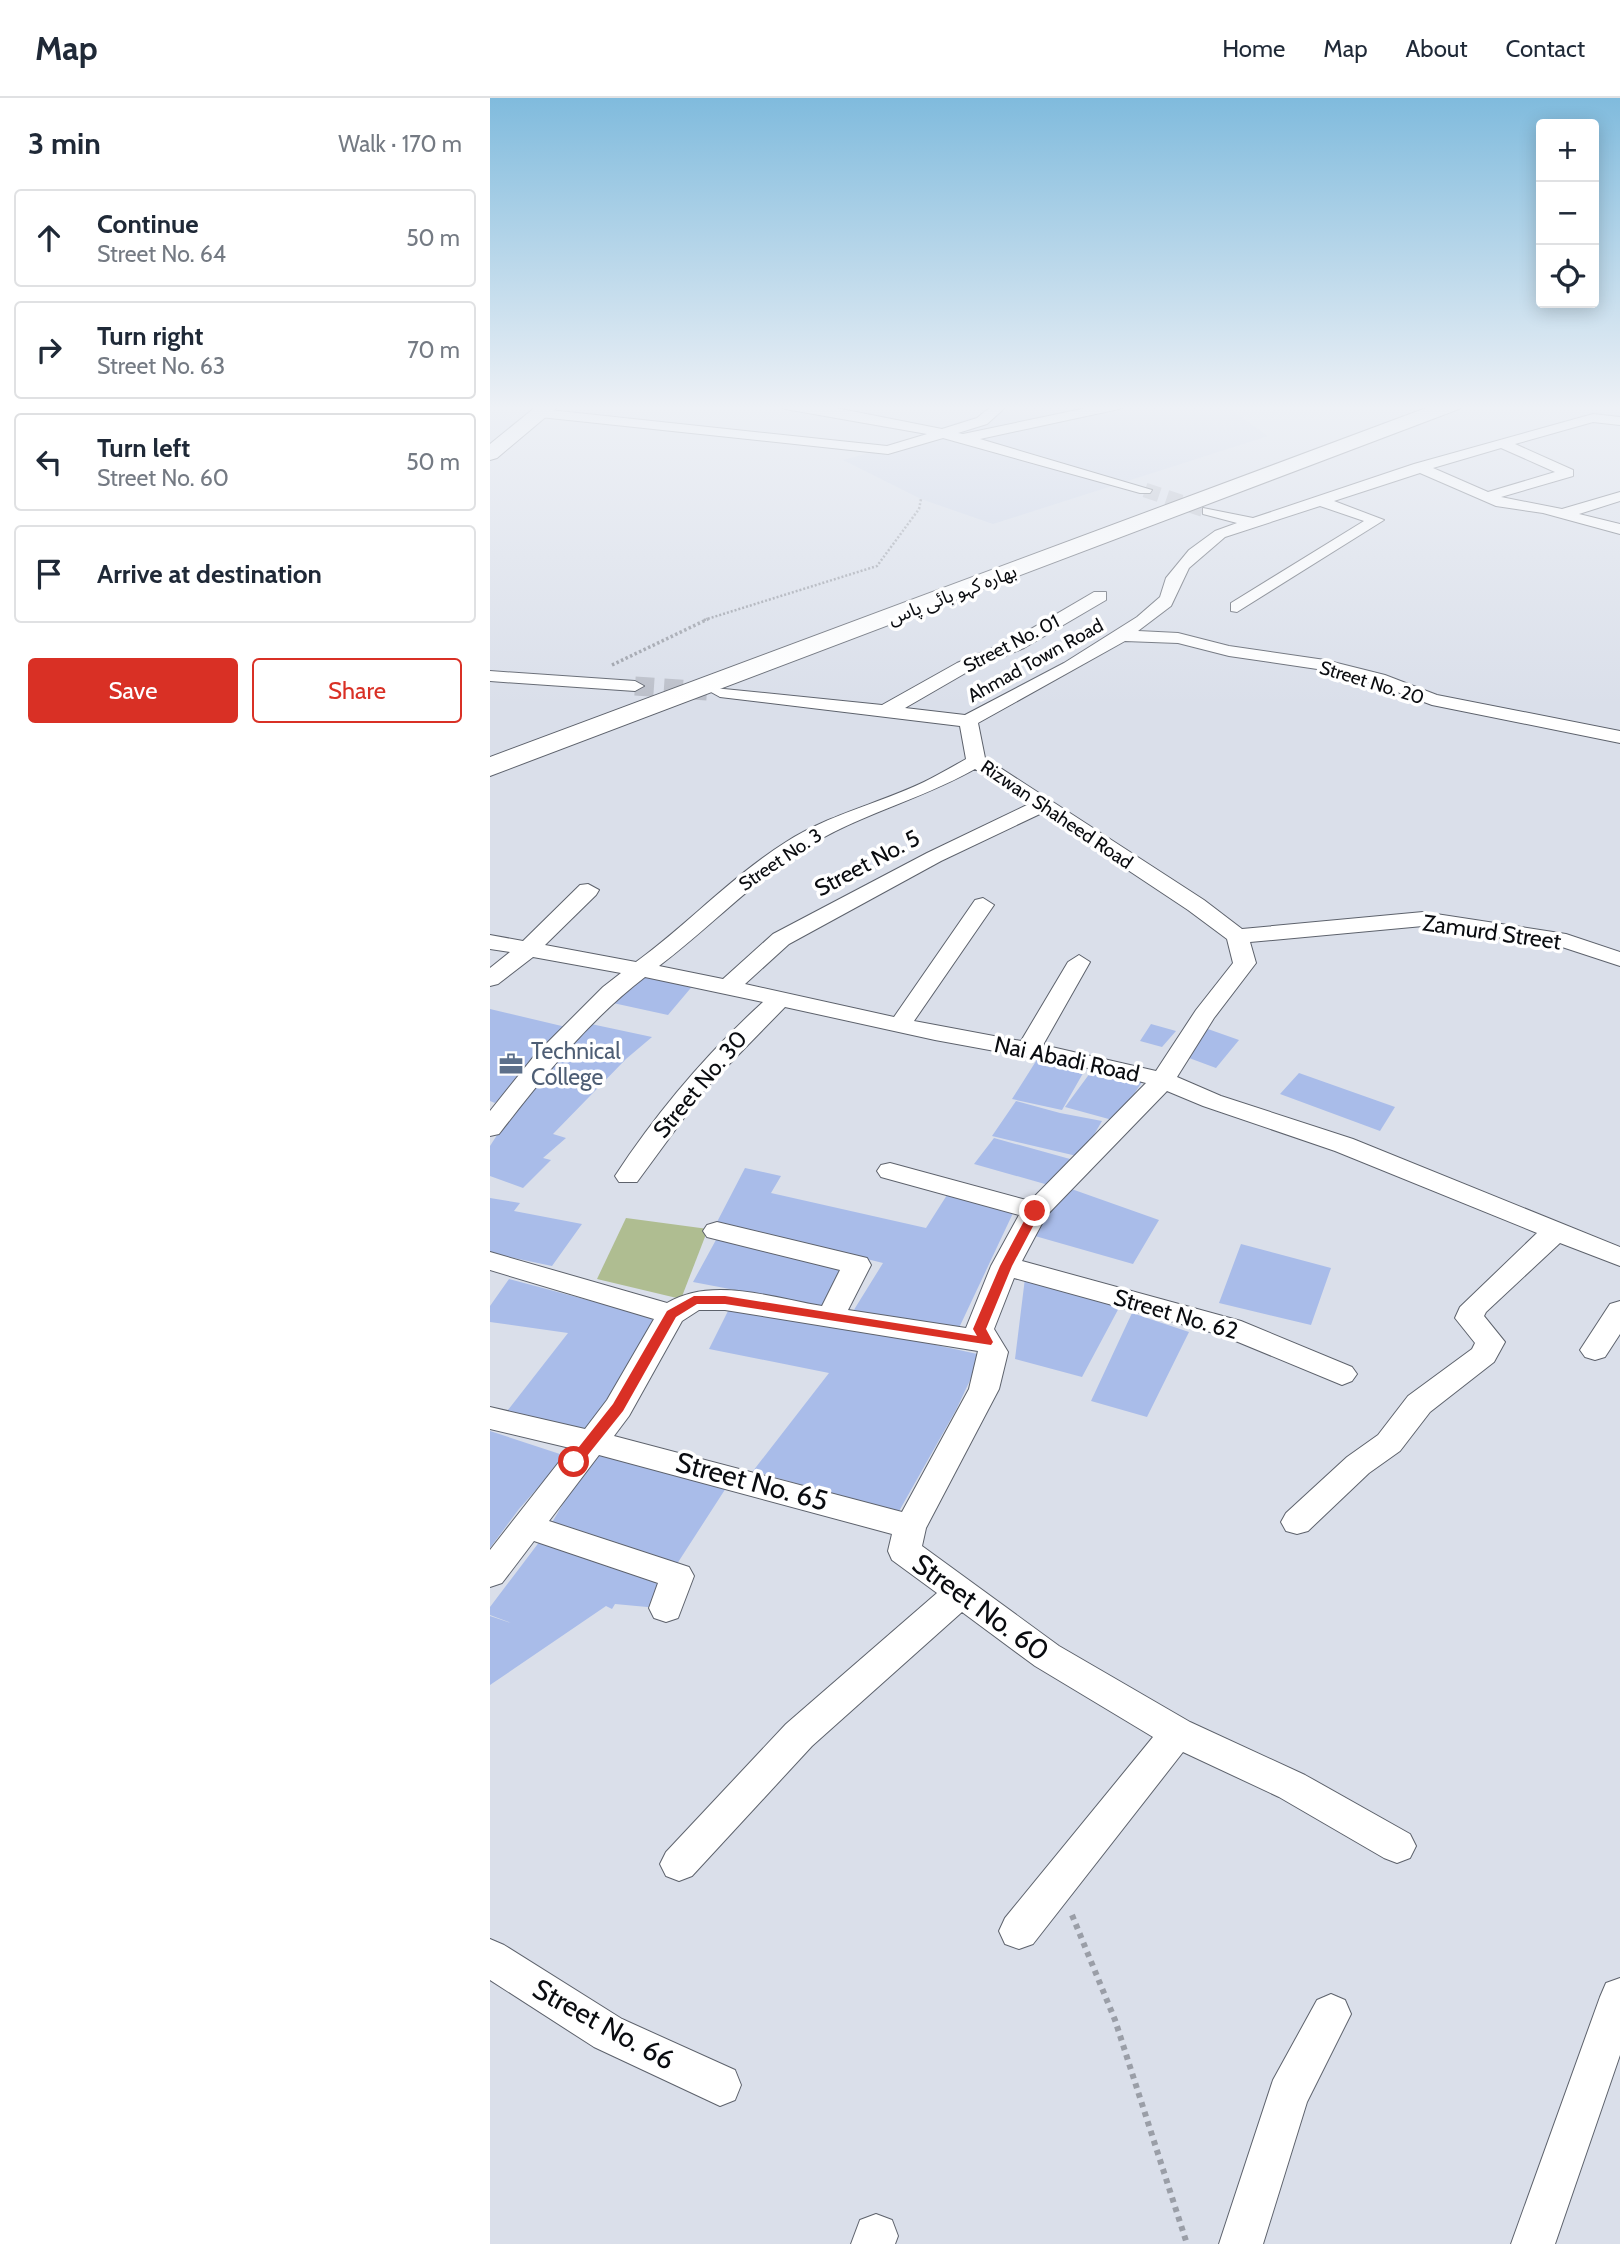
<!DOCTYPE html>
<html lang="en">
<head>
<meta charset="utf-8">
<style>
  body { margin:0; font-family:Cabin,"Noto Sans Arabic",sans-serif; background:#f2f2f3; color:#1f2937 }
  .controls { position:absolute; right:21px; top:21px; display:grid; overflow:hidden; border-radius:7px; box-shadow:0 4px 18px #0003 }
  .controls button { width:63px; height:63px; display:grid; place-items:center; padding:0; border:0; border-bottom:2px solid #e0e1e3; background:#fff; color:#1f2937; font:35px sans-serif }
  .stop { position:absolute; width:21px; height:21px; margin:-16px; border:5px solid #d93025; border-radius:50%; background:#fff }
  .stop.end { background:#d93025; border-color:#fff; box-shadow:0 2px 7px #0008 }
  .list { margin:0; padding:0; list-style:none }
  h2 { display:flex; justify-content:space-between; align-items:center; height:91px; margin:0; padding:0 28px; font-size:30px }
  h2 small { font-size:23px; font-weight:400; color:#747a83 }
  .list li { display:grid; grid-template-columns:46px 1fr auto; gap:21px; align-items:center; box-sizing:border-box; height:98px; margin:0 14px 14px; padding:0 14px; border:2px solid #e0e1e3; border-radius:7px }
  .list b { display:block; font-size:26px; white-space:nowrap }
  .list p { margin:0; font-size:23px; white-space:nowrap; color:#747a83 }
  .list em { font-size:23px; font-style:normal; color:#747a83 }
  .actions { display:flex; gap:14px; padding:21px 28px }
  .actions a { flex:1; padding:16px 0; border:2px solid #d93025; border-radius:7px; text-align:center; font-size:24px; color:#d93025 }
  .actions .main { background:#d93025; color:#fff }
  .icon { flex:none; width:38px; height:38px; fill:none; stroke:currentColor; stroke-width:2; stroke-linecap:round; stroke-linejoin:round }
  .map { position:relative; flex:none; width:1130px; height:2146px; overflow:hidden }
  header { display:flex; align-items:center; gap:42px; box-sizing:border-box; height:98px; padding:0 35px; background:#fff; border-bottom:2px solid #e0e1e3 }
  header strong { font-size:33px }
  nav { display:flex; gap:38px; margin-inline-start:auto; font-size:24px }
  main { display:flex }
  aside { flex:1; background:#fff }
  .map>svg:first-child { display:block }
  .built { fill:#ced6e8 }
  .green { fill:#afbd91 }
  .building { fill:#a9bce9 }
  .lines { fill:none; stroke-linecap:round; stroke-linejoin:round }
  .street-tunnel-far1 { stroke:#bbbfc9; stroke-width:15; stroke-dasharray:15 8; stroke-linecap:butt }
  .street-tunnel { stroke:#bbbfc9; stroke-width:19; stroke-dasharray:19 10; stroke-linecap:butt }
  .street-casing { stroke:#5d626c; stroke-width:2 }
  .highway-casing { stroke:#5d626c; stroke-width:2 }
  .path-far2 { stroke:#9a9ea7; stroke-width:2.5; stroke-dasharray:2 2; stroke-linecap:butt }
  .path-far1 { stroke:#9a9ea7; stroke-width:3.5; stroke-dasharray:2.5 2.5; stroke-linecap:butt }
  .path { stroke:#9a9ea7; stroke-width:6; stroke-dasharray:5 5; stroke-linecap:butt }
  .street { fill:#fff; fill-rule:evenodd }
  .highway { fill:#fff; fill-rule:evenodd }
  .route { fill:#d93025 }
  .labels { text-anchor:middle; stroke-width:7; stroke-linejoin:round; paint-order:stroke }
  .far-street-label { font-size:19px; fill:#0a0c10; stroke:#fff }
  .street-label { font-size:23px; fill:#0a0c10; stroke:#fff }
  .service-label { font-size:23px; fill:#4e5e75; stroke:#fff; text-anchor:start }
  .near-street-label { font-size:28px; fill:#0a0c10; stroke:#fff }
</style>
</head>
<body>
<header>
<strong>Map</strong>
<nav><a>Home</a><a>Map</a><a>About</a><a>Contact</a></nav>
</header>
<main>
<aside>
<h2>3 min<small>Walk · 170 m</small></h2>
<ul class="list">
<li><svg class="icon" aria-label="ahead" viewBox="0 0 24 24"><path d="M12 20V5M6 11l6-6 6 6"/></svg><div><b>Continue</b><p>Street No. 64</p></div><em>50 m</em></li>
<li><svg class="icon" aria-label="right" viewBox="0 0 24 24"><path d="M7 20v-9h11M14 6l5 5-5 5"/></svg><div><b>Turn right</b><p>Street No. 63</p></div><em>70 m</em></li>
<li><svg class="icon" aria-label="left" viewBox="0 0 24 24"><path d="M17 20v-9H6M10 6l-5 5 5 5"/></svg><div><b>Turn left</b><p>Street No. 60</p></div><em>50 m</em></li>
<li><svg class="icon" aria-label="arrive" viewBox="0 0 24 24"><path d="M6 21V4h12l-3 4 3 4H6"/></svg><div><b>Arrive at destination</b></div></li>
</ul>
<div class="actions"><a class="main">Save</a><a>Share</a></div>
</aside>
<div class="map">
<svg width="1130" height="2146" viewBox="0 0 1130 2146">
  <rect width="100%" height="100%" fill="#dadfea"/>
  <!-- built -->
  <path class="built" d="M555,307H734L778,338L503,426L431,401L353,362L405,348L481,319Z"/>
  <!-- green -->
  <path class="green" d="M136,1120L218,1131L191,1201L107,1181Z"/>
  <!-- building -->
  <path class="building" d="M150,872L205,885L178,917L123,905Z
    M0,911L76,929L5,1005L0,1003Z
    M101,926L162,939L136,961L63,1036L76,1040L53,1060L61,1062L33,1090L0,1078V1048L16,1023L31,1000Z
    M661,926L686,933L672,949L650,943Z
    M715,930L749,942L726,970L691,957Z
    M548,960L596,970L572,1012L522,1001Z
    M603,971L652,984L626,1023L575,1009Z
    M809,975L905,1009L890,1033L790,996Z
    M526,1003L570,1015L612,1023L591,1059L502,1038Z
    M504,1040L580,1061L562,1088L484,1066Z
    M255,1070L291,1078L281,1095L436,1130L457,1097L524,1113L468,1232L362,1215L393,1165L227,1124Z
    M573,1088L669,1122L643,1166L538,1136Z
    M0,1100L30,1105L24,1113L92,1126L62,1168L0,1155Z
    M227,1140L356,1171L335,1209L203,1184Z
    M751,1146L841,1170L821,1227L729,1205Z
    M537,1164L638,1193L592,1279L525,1261Z
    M19,1181L169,1221L96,1333L14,1317L78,1235L0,1224V1208Z
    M239,1211L386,1234L492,1257L466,1312L408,1415L263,1373L339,1275L219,1251Z
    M642,1215L699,1234L657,1319L601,1303Z
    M0,1333L76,1358L29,1411L0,1450Z
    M112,1351L236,1390L185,1469L60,1428L81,1392Z
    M50,1443L179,1480L168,1510L125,1506L122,1511L116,1508L0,1587V1518L21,1525L0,1517V1509Z"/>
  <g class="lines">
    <!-- street-tunnel-far1 -->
    <path class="street-tunnel-far1" d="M655,392L718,413"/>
    <!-- street-tunnel -->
    <path class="street-tunnel" d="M145,588L217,593"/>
    <!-- street casing -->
    <g class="street-casing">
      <path id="street" d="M288,307L341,309L452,331L487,320L503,307H518L497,326L468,335L473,336L611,307H636L629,311L490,341L662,392L660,395H650L453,340L398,356L50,319L43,315L50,311L397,348L437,336L295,311Z
        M1103,316L1130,319V327L1103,324L1025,346L1083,372V378L1011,399L1072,411L1130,394V403L1089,416L1130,426V436L1053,415L1006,408L930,375L844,403L894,422L747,514L741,513V505L874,423L830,408L735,439L699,470L681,508L648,533L688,535L739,548L835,562L895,577L947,597L1130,633V645L942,607L883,585L834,572L739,558L688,545L635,543L488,625L495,660L714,802L752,831L933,814L1076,836L1130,854V868L1072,849L933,828L760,844L766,865L724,920L687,979L731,998L863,1041L1130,1149V1168L1070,1145L996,1214L994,1218L1015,1244L1004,1264L940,1314L910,1353L879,1375L818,1433L807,1436L796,1433L791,1424L796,1415L857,1359L888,1337L918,1298L982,1251L985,1245L965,1220L970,1209L1047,1135L845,1053L713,1008L677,993L556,1118L532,1163L751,1223L862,1269L867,1276L862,1283L852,1287L731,1237L524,1180L504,1231L518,1254L509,1291L436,1430L432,1448L569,1548L700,1624L815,1677L920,1736L926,1748L920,1760L907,1765L894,1760L789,1699L693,1654L543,1846L529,1851L515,1846L509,1833L515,1820L663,1639L545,1568L472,1514L322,1648L202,1778L189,1783L176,1778L170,1766L176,1754L296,1626L447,1495L402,1462L398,1453L402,1436L109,1357L59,1423L199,1469L204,1478L188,1520L176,1524L164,1520L159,1510L168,1485L44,1443L12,1485L0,1489V1452L80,1350L0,1331V1309L95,1331L117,1302L164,1221L0,1172V1154L177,1205C222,1178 283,1200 332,1208L350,1172L217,1139L213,1133L217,1127L227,1124L377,1160L381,1167L358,1212L476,1230L501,1168L529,1117L391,1079L387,1073L391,1067L400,1065L540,1103L656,985L598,970L445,942L295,909L216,990L147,1084H129L125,1078C167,1014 216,956 273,904L155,879C98,923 53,979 9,1036L0,1038V1013L45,957L113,889L131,875L43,859L8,886L0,888V870L20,854L0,851V837L33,843L90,787L98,786L109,792L106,797L55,847L146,864C198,826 242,778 296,744C340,716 388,706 434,684C448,677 462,669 476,661L470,628L230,599L221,594L224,590L392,607L467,565L522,542L604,494H616V502L534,550L479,573L415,610L475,617L574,565L647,519L670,499L676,480L699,452L725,433L747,425L713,416V410L763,420L924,366ZM1011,350L1065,374L998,394L943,370ZM485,671L539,706L437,755L283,836L233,881L169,868C218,831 259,787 311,753C365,717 429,703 485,671ZM552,715L698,812L737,841L743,865L706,912L666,973L553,947L600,864L589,857L578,864L531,943L424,923L504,807L493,800L485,802L404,919L255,886L299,846L451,763ZM209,1212H235L488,1253L479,1291L412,1414L124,1338L139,1318L192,1223Z
        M0,573L145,583L154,588L145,593L0,583Z
        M1130,1203V1236L1115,1259L1105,1262L1095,1259L1090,1252L1120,1206Z
        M0,1841L14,1847L132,1921L245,1972L251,1987L245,2002L230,2008L104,1949L0,1882Z
        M1130,1880V1957L1065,2146H1021L1110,1899L1116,1885Z
        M841,1896L855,1902L861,1916L817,2004L773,2146H729L783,1982L827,1902Z
        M386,2116L402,2122L408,2138L405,2146H361L370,2122Z"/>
    </g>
    <!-- highway casing -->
    <g class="highway-casing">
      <path id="highway" d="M48,307H70L7,360L0,362V346Z
        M944,307H972L969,311L0,678V659Z"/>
    </g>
    <!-- path-far2 -->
    <path class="path-far2" d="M214,522L387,468L429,411L431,401"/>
    <!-- path-far1 -->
    <path class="path-far1" d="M122,567L218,521"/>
    <!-- path -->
    <path class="path" d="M582,1817L625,1922L697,2146"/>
    <!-- street -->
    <use href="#street" class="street"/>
    <!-- highway -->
    <use href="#highway" class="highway"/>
  </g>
  <!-- sky -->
  <linearGradient id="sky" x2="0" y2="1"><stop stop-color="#80bbdd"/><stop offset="0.51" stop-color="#eef1f6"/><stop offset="1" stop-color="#eef1f6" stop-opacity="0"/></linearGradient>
  <rect width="1130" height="607" fill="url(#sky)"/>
  <!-- route -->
  <path class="route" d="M541,1110L551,1113L522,1168L496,1231L503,1244L501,1247L235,1206H207L186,1219L133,1313L89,1368L84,1370L77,1364L123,1306L177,1213L204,1198H235L487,1238L483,1231L510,1168Z"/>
  <!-- icons -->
  <defs>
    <g id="office-bare" transform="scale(1.89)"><path d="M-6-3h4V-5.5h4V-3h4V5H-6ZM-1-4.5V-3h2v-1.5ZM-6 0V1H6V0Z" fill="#5c6f8a" stroke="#fff" stroke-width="2.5" paint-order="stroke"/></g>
  </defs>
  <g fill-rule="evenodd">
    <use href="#office-bare" x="21" y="966"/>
  </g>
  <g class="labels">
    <!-- far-street labels -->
    <g class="far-street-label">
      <text transform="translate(462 496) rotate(-21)" y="7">بھارہ کہو بائی پاس</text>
      <text transform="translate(521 545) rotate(-27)" y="7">Street No. 01</text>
      <text transform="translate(545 562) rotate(-29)" y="7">Ahmad Town Road</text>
      <text transform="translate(882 584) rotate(17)" y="7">Street No. 20</text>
      <text transform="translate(567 716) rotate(34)" y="7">Rizwan Shaheed Road</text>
      <text transform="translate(290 761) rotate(-34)" y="7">Street No. 3</text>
    </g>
    <!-- street labels -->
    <g class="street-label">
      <text transform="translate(377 765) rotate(-28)" y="8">Street No. 5</text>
      <text transform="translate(1002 834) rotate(8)" y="8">Zamurd Street</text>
      <text transform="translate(577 961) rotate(12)" y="8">Nai Abadi Road</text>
      <text transform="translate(210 986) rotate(-50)" y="8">Street No. 30</text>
      <text transform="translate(686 1216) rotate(16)" y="8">Street No. 62</text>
    </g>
    <!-- service labels -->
    <g class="service-label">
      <text x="41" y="961">Technical<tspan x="41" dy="26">College</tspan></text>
    </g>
    <!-- near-street labels -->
    <g class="near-street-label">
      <text transform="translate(262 1383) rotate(15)" y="10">Street No. 65</text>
      <text transform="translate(491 1509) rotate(36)" y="10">Street No. 60</text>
      <text transform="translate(114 1926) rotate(29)" y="10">Street No. 66</text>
    </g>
  </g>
</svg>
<div class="controls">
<button>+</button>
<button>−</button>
<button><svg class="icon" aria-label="locate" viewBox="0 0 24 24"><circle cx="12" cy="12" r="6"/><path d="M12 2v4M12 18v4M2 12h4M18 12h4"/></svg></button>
</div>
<div class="stop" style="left:84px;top:1364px"></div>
<div class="stop end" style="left:545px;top:1113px"></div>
</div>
</main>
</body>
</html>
